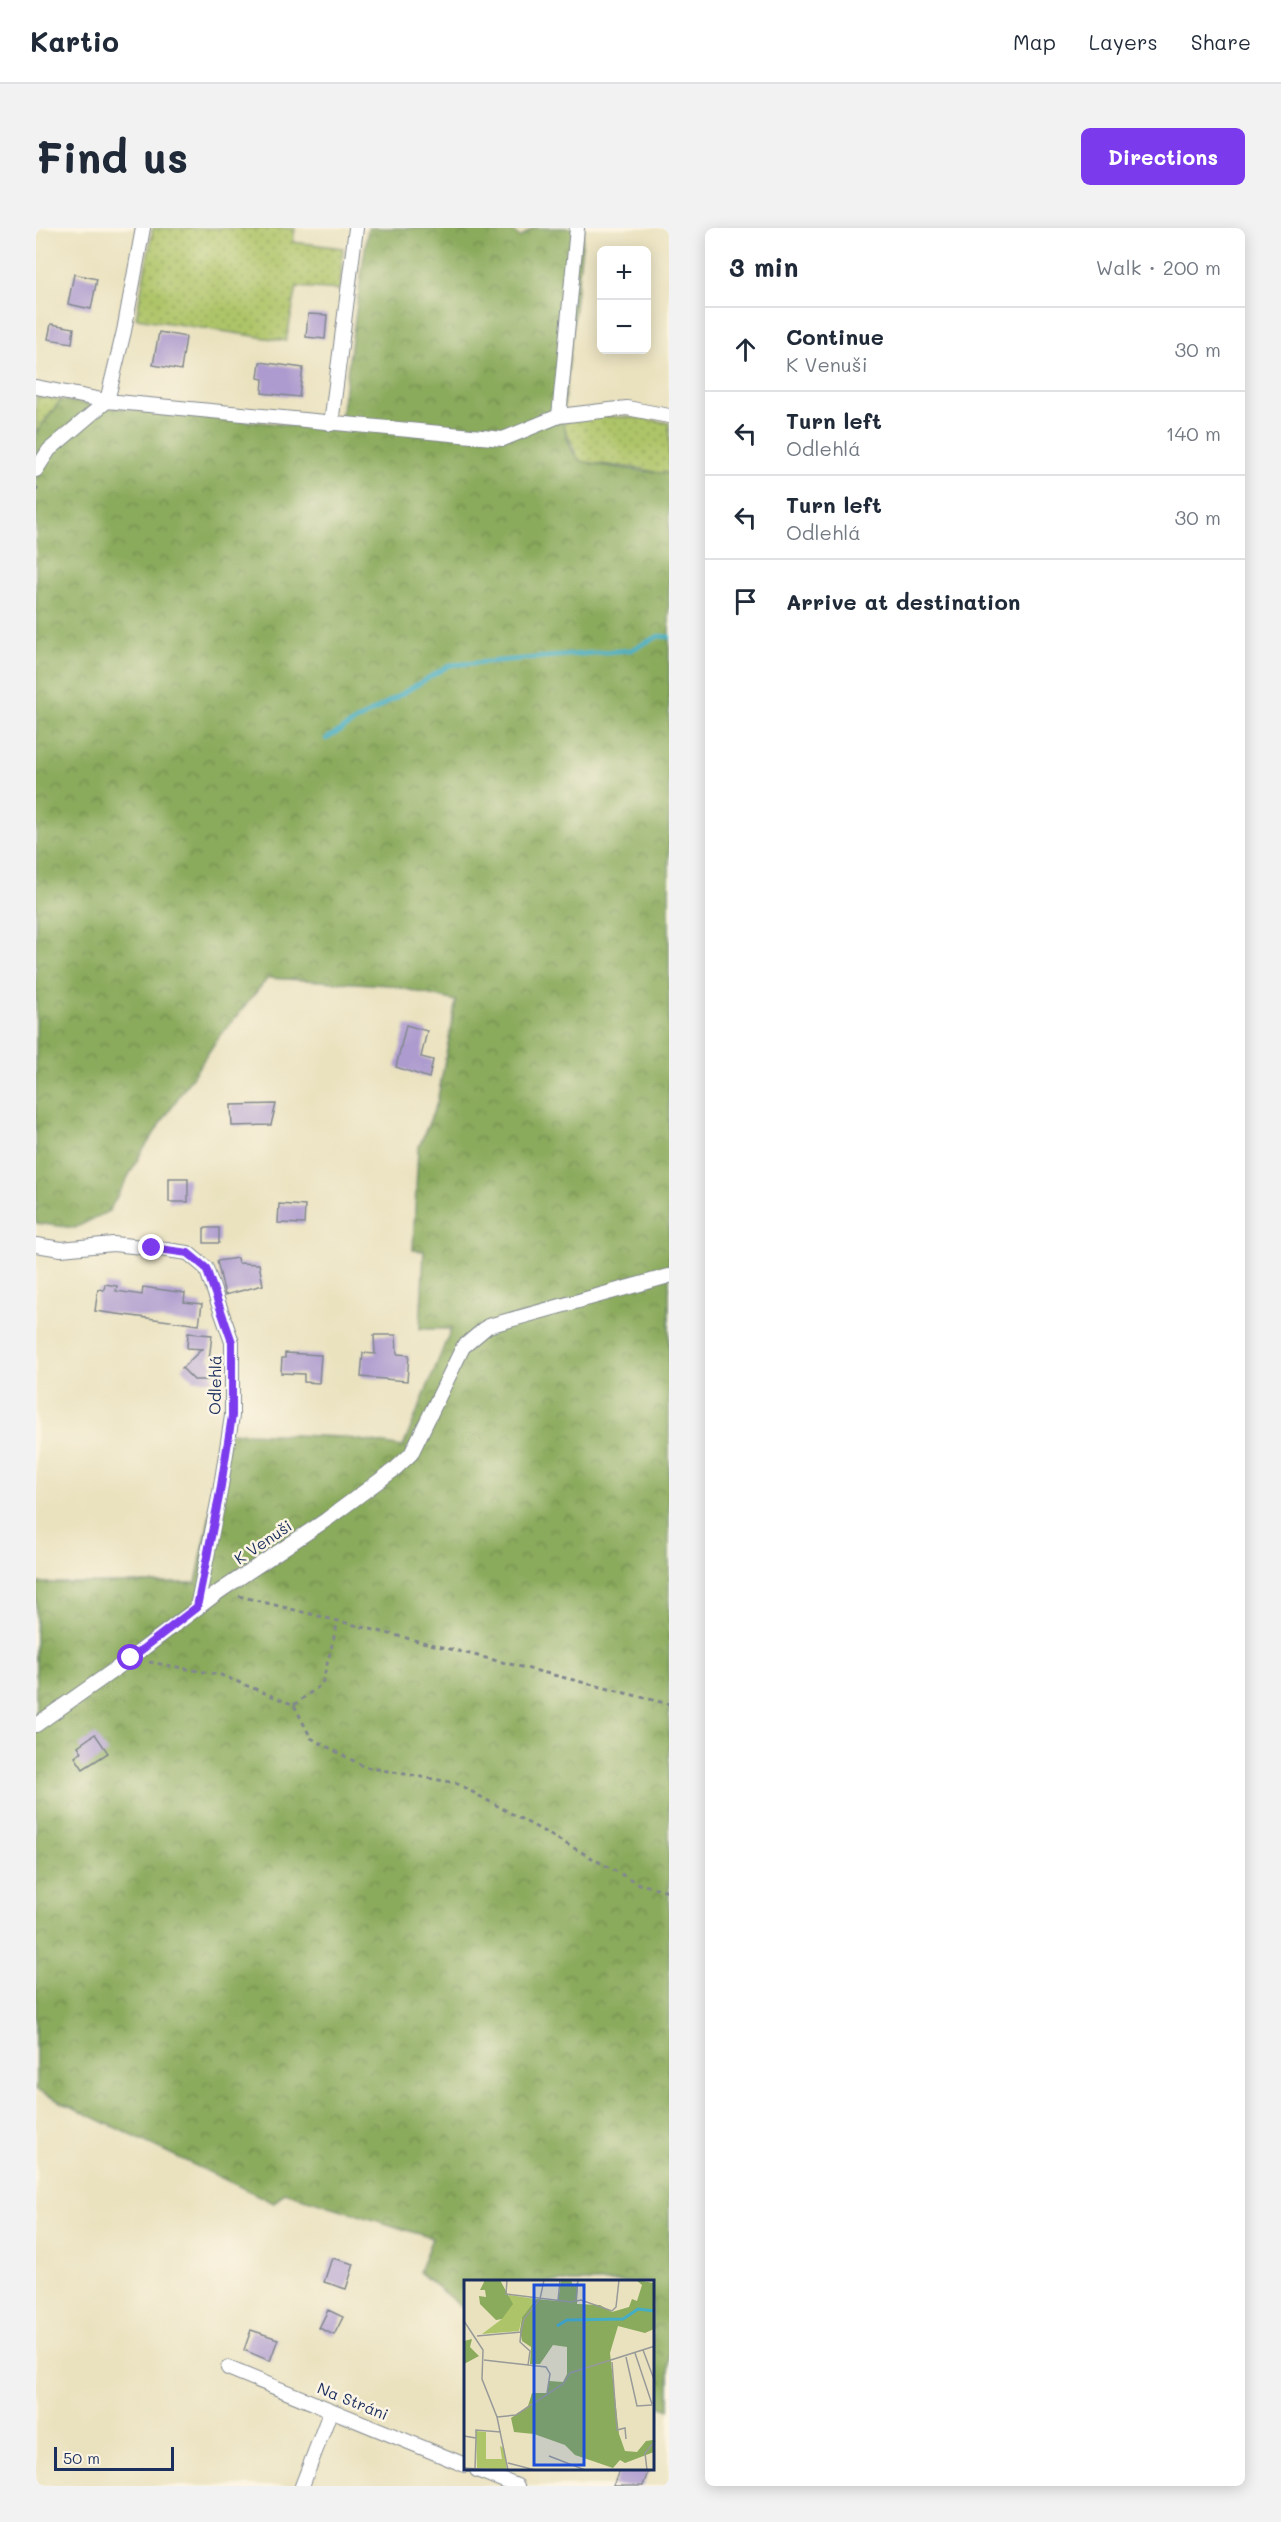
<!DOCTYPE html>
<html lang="en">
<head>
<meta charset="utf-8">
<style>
  body { margin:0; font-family:Mali,sans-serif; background:#f2f2f3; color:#1f2937 }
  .controls { position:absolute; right:18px; top:18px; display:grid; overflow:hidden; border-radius:9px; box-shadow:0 3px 15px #0003 }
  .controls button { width:54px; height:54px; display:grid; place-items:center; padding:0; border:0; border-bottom:2px solid #e0e1e3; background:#fff; color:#1f2937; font:30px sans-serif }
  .scale { position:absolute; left:18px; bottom:15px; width:120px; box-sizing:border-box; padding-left:6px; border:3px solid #1b2f5e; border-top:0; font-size:16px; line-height:21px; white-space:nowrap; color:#1b2f5e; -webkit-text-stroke:4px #fcf5e5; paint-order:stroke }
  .stop { position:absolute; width:18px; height:18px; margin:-14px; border:4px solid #7c3aed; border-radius:50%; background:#fff }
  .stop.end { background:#7c3aed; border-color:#fff; box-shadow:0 2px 6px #0008 }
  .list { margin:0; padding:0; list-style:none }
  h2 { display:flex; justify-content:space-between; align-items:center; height:78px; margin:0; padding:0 24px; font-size:26px }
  h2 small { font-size:20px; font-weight:400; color:#747a83 }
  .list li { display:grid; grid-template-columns:39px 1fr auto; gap:18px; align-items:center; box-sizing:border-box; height:84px; padding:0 24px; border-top:2px solid #e0e1e3 }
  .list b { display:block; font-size:22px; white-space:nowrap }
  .list p { margin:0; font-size:20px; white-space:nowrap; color:#747a83 }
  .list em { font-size:20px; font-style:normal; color:#747a83 }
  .icon { flex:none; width:33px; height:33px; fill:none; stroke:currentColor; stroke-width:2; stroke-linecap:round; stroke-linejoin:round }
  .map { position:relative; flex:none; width:633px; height:2258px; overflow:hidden; border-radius:9px }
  header { display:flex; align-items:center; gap:36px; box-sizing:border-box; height:84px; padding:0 30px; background:#fff; border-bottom:2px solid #e0e1e3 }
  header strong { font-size:28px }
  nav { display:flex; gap:33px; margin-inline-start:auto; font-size:21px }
  .intro { display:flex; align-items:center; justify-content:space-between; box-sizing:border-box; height:144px; padding:0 36px }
  h1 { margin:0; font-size:42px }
  .button { padding:15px 27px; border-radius:9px; background:#7c3aed; color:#fff; font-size:21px; font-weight:700 }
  main { display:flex; gap:36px; padding:0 36px }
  aside { flex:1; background:#fff; border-radius:9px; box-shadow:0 3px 15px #0003 }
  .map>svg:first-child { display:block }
  .grass { fill:url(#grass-dots); stroke:#647a63; stroke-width:1.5 }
  .forest { fill:url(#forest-crowns); stroke:#526c5d; stroke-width:1.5 }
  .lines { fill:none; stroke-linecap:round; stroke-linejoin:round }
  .stream { stroke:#45aec5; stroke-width:4.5 }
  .building { fill:#ad9bcf }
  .minor-casing { stroke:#82888e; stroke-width:16 }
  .path { stroke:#82888e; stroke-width:3; stroke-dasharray:4.5 4.5; stroke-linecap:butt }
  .minor { stroke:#fff; stroke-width:14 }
  .route { stroke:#7c3aed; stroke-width:8 }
  .labels { text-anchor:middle; stroke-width:5; stroke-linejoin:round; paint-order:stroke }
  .street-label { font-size:16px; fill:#1b2f5e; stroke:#fcf5e5 }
  .inset-river { fill:none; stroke:#45aec5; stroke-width:3 }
  .inset-road { fill:none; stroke:#979a98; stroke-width:1.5 }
  .view { fill:#1d4ed8; fill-opacity:0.15; stroke:#1d4ed8; stroke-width:3 }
  .inset-edge { fill:none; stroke:#1b2f5e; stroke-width:3 }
</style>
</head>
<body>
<header>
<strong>Kartio</strong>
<nav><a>Map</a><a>Layers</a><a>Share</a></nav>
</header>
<div class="intro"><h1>Find us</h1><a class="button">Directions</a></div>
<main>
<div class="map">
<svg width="633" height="2258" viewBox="0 0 633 2258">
  <defs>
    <pattern id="grass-dots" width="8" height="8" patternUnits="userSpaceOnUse" patternTransform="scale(1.5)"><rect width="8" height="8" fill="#aec468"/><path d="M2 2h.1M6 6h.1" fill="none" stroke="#8da059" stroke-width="1.8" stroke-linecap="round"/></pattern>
    <pattern id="forest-crowns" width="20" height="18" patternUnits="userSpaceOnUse" patternTransform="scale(1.5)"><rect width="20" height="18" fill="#8aaa5c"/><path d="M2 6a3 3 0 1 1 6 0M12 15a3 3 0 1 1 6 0" fill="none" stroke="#708b4f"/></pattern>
  </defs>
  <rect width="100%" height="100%" fill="#fcf5e5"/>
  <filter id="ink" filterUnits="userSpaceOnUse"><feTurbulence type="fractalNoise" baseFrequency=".0167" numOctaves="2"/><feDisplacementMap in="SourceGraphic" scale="12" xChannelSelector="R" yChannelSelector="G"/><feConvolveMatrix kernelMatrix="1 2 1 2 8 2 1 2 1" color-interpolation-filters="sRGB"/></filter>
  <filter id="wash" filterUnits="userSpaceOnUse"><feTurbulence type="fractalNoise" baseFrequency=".008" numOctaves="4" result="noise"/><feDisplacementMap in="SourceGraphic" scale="24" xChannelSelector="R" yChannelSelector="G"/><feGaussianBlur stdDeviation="1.35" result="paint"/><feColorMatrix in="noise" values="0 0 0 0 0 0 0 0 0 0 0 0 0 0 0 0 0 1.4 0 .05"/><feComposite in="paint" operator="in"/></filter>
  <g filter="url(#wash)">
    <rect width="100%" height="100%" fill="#eae2bf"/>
    <!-- grass -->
    <path class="grass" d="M117,0H259L257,14L307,20L304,62L261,59L250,113L100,90Z
      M0,168L25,172L0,205Z
      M567,188L605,190L633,195V245L624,246L607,241L547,234L542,231L526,193Z"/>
    <!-- forest -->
    <path class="forest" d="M332,0H474L484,10L497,0H548L526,194L528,198C531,208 535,226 544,232C548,236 626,246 633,245V2182L617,2176L616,2054H429V2082L383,2044L396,2010L249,1964L238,1975L0,1862V1355H160L191,1204L306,1209L367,1219L415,1101H384L388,1023L377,1022L382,921L401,875L420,773L353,757L232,750L182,810L107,922L73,983L39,1000L0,995V205L25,172L73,179L303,202Z"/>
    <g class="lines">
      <!-- stream -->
      <path class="stream" d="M290,511L414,437L595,422L623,408L633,409"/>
    </g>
    <g id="blocks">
      <!-- building -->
      <path class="building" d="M38,46L61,51L55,81L32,76Z
        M272,86L291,87L289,111L270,109Z
        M15,96L38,100L36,115L12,111Z
        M123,104L150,109L145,142L117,137Z
        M224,134L267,140L263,169L226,165L227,151L222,150Z
        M370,797L391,803L385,829L397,832L393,850L360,839Z
        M240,876L235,897L196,898L195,877Z
        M133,950H152V974H133Z
        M243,976L269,978L268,996L242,995Z
        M168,1000H183V1015H168Z
        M201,1030L202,1035L223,1036L227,1057L189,1067L181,1033Z
        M69,1056L81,1058L80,1063L106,1067L107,1059L149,1065L148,1074L166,1076L163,1097L59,1083L62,1061L68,1062Z
        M152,1105L176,1107L173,1132H176V1152H158L146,1140L166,1121L151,1120Z
        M338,1107H360L361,1126L373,1127L371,1153L325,1149L327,1125L339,1126Z
        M249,1125L285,1127L283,1155L268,1154V1146L245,1145L246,1130H249Z
        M59,1506L72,1525L47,1541L39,1529L46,1524L42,1518Z
        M296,2030L318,2036L310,2061L288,2054Z
        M292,2082L307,2089L298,2107L283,2100Z
        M215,2102L242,2111L234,2133L208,2122Z
        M584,2241H613L607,2258H577Z"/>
    </g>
  </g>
  <g filter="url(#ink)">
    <use href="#blocks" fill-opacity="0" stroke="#82888e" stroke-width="1.5"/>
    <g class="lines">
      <!-- minor casing -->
      <g class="minor-casing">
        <path id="minor" d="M0,159L71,173L467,211L523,188L591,180L633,188
          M523,188L541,0
          M295,196L320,0
          M0,242L13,222L71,173L88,103L107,0
          M0,1017L25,1021L77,1016L116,1020L152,1025L170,1040L196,1114V1188L184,1264L161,1379
          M0,1497L95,1430L184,1363L290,1292L359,1241L375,1226L427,1119L452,1098L633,1048
          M192,2140L429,2237
          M441,2242L481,2258
          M266,2258L295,2182"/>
      </g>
      <!-- path -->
      <path class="path" d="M0,263L3,255
        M203,1368L633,1476
        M113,1434L185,1447L258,1477L275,1510L329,1539L420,1555L603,1656L633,1663
        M258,1477L286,1456L302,1393"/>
      <!-- minor -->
      <use href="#minor" class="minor"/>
    </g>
  </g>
  <g class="lines" filter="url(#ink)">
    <!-- route -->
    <path class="route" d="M95,1430L161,1379L184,1264L196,1188V1114L170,1040L152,1025L116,1020"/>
  </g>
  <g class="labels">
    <!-- street labels -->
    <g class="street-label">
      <text transform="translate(179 1157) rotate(-89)" y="6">Odlehlá</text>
      <text transform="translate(227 1314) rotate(-34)" y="6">K Venuši</text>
      <text transform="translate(317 2173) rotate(22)" y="6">Na Stráni</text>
    </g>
  </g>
  <!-- overview -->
  <g transform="translate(428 2052)">
    <rect width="190" height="190" fill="#eae2bf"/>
    <path d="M45,15L72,19L58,37L55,51L18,54L38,39ZM12,151L22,152V179H38L36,166L40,168L43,190L13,188Z" fill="#aec468"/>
    <path d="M21,0H36L49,24L38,39L32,40L16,24L15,16L22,17L21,10H16ZM97,0H107L109,6L114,2L113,24L136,25L148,32L165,27L168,19L173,21L178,5L172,0L190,3V49L181,53L154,46L146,73L155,154L161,171L173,172L182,161L189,160L190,172L161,183L156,180L149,188L111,175L101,165L70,154L50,152L47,138L64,126L68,113H83L85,101L99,102L103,94V67L89,65L76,84H66L67,67L58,61L56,50L58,37L72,19L94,21ZM8,59L6,67L15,76L0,84V61Z" fill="#8aaa5c"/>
    <path class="inset-river" d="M93,46L103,40L159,39L174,29L191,31"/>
    <path class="inset-road" d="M43,0L42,14L107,22L117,20L148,31L152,27L155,0M112,20L114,0M94,21L96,0M0,41L19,70L18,99L33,137L44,190M57,52L56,62L66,71L64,85M13,56L57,52L60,39L76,19L80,0M179,70L191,102M171,73L188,124M162,77L173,126L188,125M20,80L82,87L86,94L83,113M148,82L153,150L161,148L162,159M33,137L52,135L99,104L106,93L191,66M0,156L12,158V150L37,152M85,176L121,190M44,183L71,190M0,188L34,190M11,189L12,158M183,190L181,173L191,161"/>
    <path class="view" d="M70,5H120V185H70Z"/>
    <rect width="190" height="190" class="inset-edge"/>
  </g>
</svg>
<div class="controls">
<button>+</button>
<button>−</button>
</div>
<div class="scale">50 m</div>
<div class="stop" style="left:95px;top:1430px"></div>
<div class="stop end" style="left:116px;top:1020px"></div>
</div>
<aside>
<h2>3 min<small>Walk · 200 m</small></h2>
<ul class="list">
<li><svg class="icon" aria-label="ahead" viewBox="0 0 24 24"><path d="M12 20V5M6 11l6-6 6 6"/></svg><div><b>Continue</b><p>K Venuši</p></div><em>30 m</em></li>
<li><svg class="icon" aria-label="left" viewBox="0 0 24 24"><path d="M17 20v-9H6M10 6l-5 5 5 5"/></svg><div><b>Turn left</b><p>Odlehlá</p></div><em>140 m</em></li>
<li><svg class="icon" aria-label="left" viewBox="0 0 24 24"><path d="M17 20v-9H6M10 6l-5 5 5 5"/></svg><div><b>Turn left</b><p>Odlehlá</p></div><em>30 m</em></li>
<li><svg class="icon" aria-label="arrive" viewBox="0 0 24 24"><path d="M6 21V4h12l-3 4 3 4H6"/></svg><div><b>Arrive at destination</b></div></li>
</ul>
</aside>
</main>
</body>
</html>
